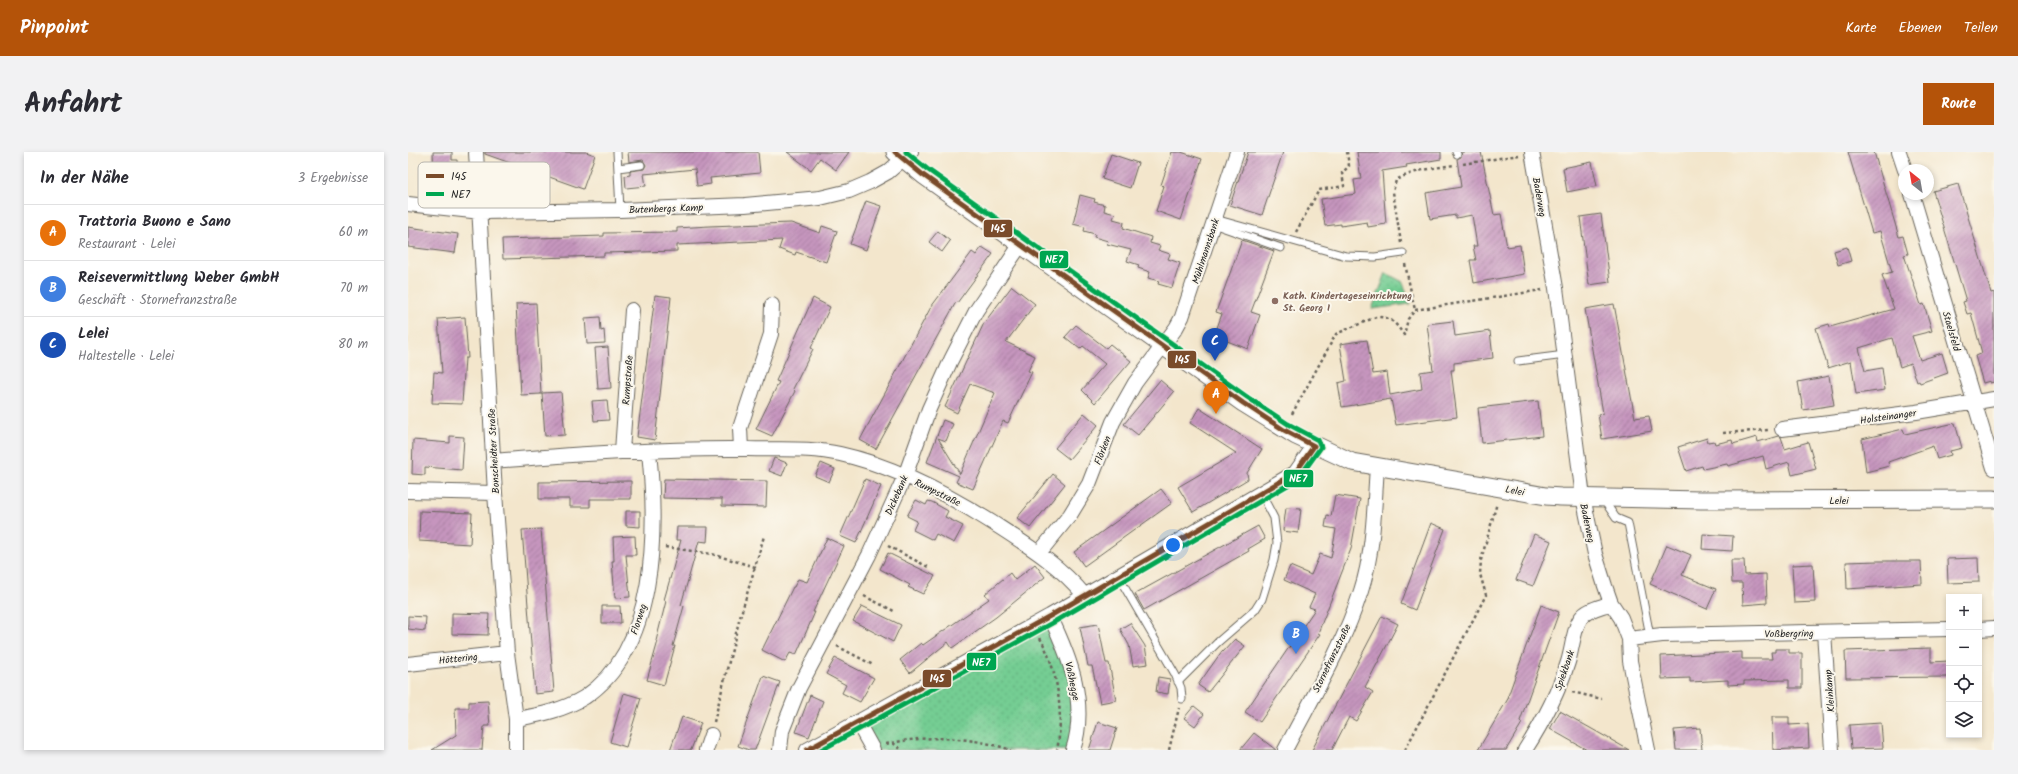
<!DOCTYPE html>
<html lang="de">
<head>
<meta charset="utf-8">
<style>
  body { margin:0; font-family:Kalam,sans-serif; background:#f2f2f3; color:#2b2b33 }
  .controls { position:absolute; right:12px; bottom:12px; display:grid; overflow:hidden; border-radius:0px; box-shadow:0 2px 6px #0003 }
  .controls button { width:36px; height:36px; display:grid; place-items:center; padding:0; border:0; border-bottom:1px solid #e1e1e2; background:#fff; color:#2b2b33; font:20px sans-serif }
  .compass { position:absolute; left:1490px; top:12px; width:36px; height:36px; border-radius:50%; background:#fff; box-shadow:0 2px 6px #0003; rotate:329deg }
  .you { position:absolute; left:765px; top:393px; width:14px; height:14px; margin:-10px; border:3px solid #fff; border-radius:50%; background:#1a73e8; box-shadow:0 0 0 6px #1a73e833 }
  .badge { display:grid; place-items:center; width:26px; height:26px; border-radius:50%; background:#b45309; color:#fff; font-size:13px; font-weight:700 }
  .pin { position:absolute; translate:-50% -33px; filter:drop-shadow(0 1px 2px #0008) }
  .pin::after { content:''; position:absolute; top:21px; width:14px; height:12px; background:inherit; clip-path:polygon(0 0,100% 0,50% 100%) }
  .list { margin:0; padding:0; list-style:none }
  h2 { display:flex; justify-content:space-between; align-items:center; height:52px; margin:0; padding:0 16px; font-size:17px }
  h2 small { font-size:13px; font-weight:400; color:#7c7c81 }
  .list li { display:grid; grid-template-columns:26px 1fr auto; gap:12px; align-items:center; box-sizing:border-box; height:56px; padding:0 16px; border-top:1px solid #e1e1e2 }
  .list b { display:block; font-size:15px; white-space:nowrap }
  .list p { margin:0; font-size:13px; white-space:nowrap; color:#7c7c81 }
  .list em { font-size:13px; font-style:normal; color:#7c7c81 }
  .icon { flex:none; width:22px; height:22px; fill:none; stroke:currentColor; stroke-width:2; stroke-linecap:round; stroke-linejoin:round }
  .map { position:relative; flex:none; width:1586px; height:598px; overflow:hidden; border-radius:0px }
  header { display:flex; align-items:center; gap:24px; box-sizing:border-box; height:56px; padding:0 20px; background:#b45309; color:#fff }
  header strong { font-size:19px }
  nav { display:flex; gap:22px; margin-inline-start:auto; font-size:14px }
  .intro { display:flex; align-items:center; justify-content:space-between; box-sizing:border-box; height:96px; padding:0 24px }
  h1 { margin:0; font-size:28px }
  .button { padding:10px 18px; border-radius:0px; background:#b45309; color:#fff; font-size:14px; font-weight:700 }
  main { display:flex; gap:24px; padding:0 24px }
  aside { flex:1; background:#fff; border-radius:0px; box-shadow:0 2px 6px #0003 }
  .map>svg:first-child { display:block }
  .park { fill:url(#park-dots); stroke:#487458 }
  .building { fill:url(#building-hatch) }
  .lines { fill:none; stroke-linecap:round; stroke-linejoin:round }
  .service-casing { stroke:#67635a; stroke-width:9 }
  .minor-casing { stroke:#67635a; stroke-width:16 }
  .tertiary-casing { stroke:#67635a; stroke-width:19 }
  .path { stroke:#67635a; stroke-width:2.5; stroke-dasharray:3 3; stroke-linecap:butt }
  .service { stroke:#fff; stroke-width:7 }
  .minor { stroke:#fff; stroke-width:14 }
  .tertiary { stroke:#fff; stroke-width:17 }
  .bus-1-casing { stroke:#fbf7ec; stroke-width:8 }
  .bus-2-casing { stroke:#fbf7ec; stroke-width:8 }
  .bus-1 { stroke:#7a4b2a; stroke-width:5 }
  .bus-2 { stroke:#00a651; stroke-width:5 }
  .education-dot { fill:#8d6e63; stroke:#fbf7ec; stroke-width:1.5 }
  .labels { text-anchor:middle; stroke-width:4; stroke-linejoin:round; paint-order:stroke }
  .street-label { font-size:10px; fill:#1c1c1c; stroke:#fbf7ec }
  .education-label { font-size:10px; font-weight:bold; fill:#785e54; stroke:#fbf7ec; text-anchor:start }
  .key { fill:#fbf7ec; stroke:#b8b5ae; stroke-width:1 }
  .key-label { font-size:11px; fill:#1c1c1c }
  .line-badge { stroke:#fbf7ec; stroke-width:1.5 }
  .badge-label { font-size:11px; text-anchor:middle; font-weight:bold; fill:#fff }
</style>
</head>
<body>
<header>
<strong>Pinpoint</strong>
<nav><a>Karte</a><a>Ebenen</a><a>Teilen</a></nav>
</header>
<div class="intro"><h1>Anfahrt</h1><a class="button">Route</a></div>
<main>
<aside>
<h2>In der Nähe<small>3 Ergebnisse</small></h2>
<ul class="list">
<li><span class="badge" style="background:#e8710a">A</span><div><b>Trattoria Buono e Sano</b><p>Restaurant · Lelei</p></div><em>60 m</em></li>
<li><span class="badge" style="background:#3f7fe0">B</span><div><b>Reisevermittlung Weber GmbH</b><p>Geschäft · Stornefranzstraße</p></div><em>70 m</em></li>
<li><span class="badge" style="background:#1a4fb4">C</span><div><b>Lelei</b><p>Haltestelle · Lelei</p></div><em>80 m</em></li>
</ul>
</aside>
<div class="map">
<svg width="1586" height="598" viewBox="0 0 1586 598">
  <defs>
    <pattern id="park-dots" width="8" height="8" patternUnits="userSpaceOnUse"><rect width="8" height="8" fill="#74cd93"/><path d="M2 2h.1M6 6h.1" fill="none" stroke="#64af7e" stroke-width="1.8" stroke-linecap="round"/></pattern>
    <pattern id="building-hatch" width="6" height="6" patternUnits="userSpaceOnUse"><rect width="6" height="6" fill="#c695be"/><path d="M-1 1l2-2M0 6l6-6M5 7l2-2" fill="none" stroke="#a0799a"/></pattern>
  </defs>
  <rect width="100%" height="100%" fill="#fbf7ec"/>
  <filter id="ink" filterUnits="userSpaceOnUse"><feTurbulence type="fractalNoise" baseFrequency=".025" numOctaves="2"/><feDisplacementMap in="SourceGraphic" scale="8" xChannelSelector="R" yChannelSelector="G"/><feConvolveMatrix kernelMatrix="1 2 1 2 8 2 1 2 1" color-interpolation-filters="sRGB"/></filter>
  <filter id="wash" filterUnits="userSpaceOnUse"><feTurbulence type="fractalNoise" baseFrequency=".012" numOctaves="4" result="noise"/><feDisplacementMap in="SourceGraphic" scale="16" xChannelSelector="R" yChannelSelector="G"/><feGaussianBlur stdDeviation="0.9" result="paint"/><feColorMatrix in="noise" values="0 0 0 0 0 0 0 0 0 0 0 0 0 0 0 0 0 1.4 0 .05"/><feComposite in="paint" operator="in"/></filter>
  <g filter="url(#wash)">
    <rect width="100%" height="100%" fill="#f3e6cc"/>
    <!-- park -->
    <path class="park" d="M978,121L995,130L1002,152L964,157Z
      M642,464L666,539L665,598H465L450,571Z"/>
    <g id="blocks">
      <!-- building -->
      <path class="building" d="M25,0H44V8H49L50,25L26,27Z
        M77,0H178L187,3L175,37L77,2Z
        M220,0H350L352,21L302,26L303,32L289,34L287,17L236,22L238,34L218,36L217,24L222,23V19L236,17L238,13L235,8L221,10Z
        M379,0H441L428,18L412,6L403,18Z
        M764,0H773L794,7L773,68L748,59L756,34L753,33Z
        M840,0H875L854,63L822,53Z
        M949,0H1033V7L998,13L999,15L974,19L978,72L960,75L959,70L933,74V72L917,74L913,47L948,42L946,28L953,27Z
        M1054,0H1073L1086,63L1093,62L1099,95L1112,93L1116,122L1066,131L1062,108H1068L1065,94H1069L1064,63L1048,66V63L1022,67L1018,41L1053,35L1049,7L1053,5Z
        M1440,0H1466L1491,85L1495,84L1500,102L1496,103L1513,153L1516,152L1524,179L1504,184L1512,208L1534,201L1540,221L1512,231L1511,229L1509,230L1503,211L1492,215L1484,186L1451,196L1457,219L1474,216L1477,238L1448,242L1443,209L1420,216L1408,176L1421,172L1422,175L1486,157L1474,123L1484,120L1472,79L1464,81Z
        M703,2L730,11L722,36L694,27Z
        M1184,10L1189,34L1159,40L1155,16Z
        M1550,32L1583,141L1586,140V230L1582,231V229L1575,231L1567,204L1574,201L1563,161L1559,162L1555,150L1558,149L1525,39Z
        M672,43L687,47L686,50L697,53L696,59L707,62L705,67L716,70L715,76L743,85L742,91L752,94L750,98L762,102L760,107L772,111L764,136L750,132L751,129L740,126L742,120L730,116L731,113L719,109L723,98L699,92L700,89L686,85L687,82L676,79L677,75L665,72Z
        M458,49L473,54L458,98L442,92Z
        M1193,62L1202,130L1181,133L1172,65Z
        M383,71L412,81L414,74L429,79L418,110L388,100L387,103L371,97L374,88L269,93V99L196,101V104L95,107L94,87L196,84V81L269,80V76L301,74Z
        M0,75L50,82L47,101L0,95Z
        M530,79L542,89L534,100L521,90Z
        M834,88L866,99L843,160L852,163L840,197L806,184L814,162L808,160Z
        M574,95L585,102L549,151L548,150L468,297L452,288L523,155L564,100L568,103Z
        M1439,95L1443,109L1430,113L1426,99Z
        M604,134L627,152L598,190L627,204L620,219L624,220L600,271L595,269L565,337L548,330L551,324L519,310L535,268L545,272L538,289L530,286L552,322L587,241L562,232L549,261L537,255L576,171Z
        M247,143L263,145L247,288L229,285Z
        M405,146L422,155L403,196L405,197L385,237L387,239L364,284L348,277L371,230L368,229Z
        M128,151L133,242L113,243L108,152Z
        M1206,152L1227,266L1241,264L1244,279L1194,287L1190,262L1195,261L1177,157Z
        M57,165L60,206H57L54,252L24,251L26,220L34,221L30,167Z
        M192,165L193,179L196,178L197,191L179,192L177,166Z
        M1045,169L1047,184L1082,179L1085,206L1046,211V218H1043L1049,265L988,273L983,247L934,255L930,231L938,229L932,192L959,188L965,222L979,220L982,243L1014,237L1012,220L1025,218L1019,172Z
        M668,173L698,196L702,192L723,209L687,251L674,238L697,212L675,194L672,197L657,185Z
        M200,195L203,236L190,237L187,196Z
        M1421,224L1426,253L1395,258L1390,230Z
        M752,228L766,240L730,283L716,272Z
        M153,240L157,283L137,284L134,241Z
        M199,248L201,268L186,269L184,249Z
        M1130,249L1134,284L1074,291L1070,256Z
        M791,256L854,297L839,321L840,327L785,360L770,335L828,301L782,271Z
        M676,261L690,273L661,307L647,296Z
        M1547,271L1554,296L1542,299L1543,303L1529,307L1525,294L1480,310L1481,314L1458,320L1454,287L1495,277L1497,282Z
        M42,284L56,285L54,318L17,315V323L4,322L5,288L42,291Z
        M1370,284L1373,285L1377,297L1400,290L1408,317L1384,323L1381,310L1358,317L1355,304L1320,314L1319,312L1295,317L1294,314L1278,319L1270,295L1299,286L1300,290L1306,289L1307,292L1324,288L1325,292L1349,285L1350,290Z
        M366,306L379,311L374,324L361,319Z
        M413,311L427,317L421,330L407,324Z
        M645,322L657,332L622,376L609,366Z
        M256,327L359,329L358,355L314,354V347L255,346Z
        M457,327L473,334L448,391L432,384Z
        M223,329V347H182V355H162V347H131V330Z
        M753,337L764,351L676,414L666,400Z
        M927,343L952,347L943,397L910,481L912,482L852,570L837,560L907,457L901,455L907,442L876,428L882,414L903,423L912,402L923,406L928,377L917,375L919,363L923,364Z
        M508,348L518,353L520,349L524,350L540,359L537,365L555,374L546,391L528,382L525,388L505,378L509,369L499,364Z
        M878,356L893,357L890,381L875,379Z
        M12,359L64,361L62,392L11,389Z
        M218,359H232V375L218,374Z
        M1023,371L1037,377L1007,458L993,452Z
        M850,374L857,387L840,397L841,399L736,458L727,442Z
        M269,375H300L299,390L291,389L273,453L276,454L265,494H267L256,533L239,528L250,489H248L258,449L256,448L273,388H268Z
        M133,377L146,540L127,542L114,378Z
        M1126,382L1143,389L1125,434L1108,428Z
        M1295,382L1325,384L1324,399L1294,397Z
        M227,384L228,403H218L222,445L207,446L204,409H206L205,385Z
        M419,386L436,394L405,460H407L388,503L382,501L377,510L354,498L385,435H386L390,427L399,430Z
        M1259,393L1283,403L1274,423L1308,437L1299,457L1242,432Z
        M480,401L527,424L515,442L500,435L502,433L472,417Z
        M1570,406L1571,430L1540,431L1539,407Z
        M1323,408H1336L1337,423L1358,422L1359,451L1335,453L1334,431H1324Z
        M1470,409H1513L1514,432L1439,437L1438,410Z
        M627,412L637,425L588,465L544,496L540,490L502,521L492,508L513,491L515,493L581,447L577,442L602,421L607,428Z
        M1405,412L1407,450L1386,451L1384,413Z
        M1133,453L1151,460L1112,569L1114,571L1098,598H1070L1101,545L1100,544Z
        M194,454H212L213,471H194Z
        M454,454L493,473L485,490L445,469Z
        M44,461L81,462L80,483L44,482Z
        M0,464L18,465L17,479L0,477Z
        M974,464L990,472L957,535L965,540L948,569L941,565L924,598H904Z
        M722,471L737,494L740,512L725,514L721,493L712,477Z
        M690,472L698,511H701L708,548L692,551L684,514H680L672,475Z
        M827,487L837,494L800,540L790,533L814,499L815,500Z
        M1523,496V510L1541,509V525L1438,526L1437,499Z
        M1367,497H1381V501H1394V536H1381V528L1336,529V532L1320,533V528L1282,530V526L1254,527L1253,504L1334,500V507H1364L1363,500H1367Z
        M427,506L466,526L452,550L434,541L438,533L418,522Z
        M355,524L372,530L347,598H341L330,594Z
        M750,525L762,527L760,542L748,540Z
        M216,541L233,546L218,595L202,590Z
        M402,543L415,549L401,585L388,580Z
        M80,549L82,574H76L74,598H24L48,583L47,556H61V550Z
        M786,554L796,562L787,574L776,566Z
        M1152,559L1191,581L1221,598H1179L1142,577Z
        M274,565L293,571L283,598H262Z
        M1364,565H1381V573L1400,572L1401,596L1365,598Z
        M690,570L709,576L702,598H681Z
        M1473,571L1475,596L1443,597L1441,573Z
        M1292,576L1294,598H1268L1266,578Z
        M846,581L868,598H832Z"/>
    </g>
  </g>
  <g filter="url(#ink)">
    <use href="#blocks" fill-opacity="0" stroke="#67635a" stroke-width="1"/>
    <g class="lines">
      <!-- service casing -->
      <g class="service-casing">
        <path id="service" d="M209,0L212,58
          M1048,0L1049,2
          M210,16L233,13
          M807,67L938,104L967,105L995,101
          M805,72L873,96
          M1110,209L1157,203
          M1195,347L1208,366L1220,371L1242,484
          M710,424L767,522L773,536L774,547
          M770,530L810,490L847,458L854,447L866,408L869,391L866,366L853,341"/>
      </g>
      <!-- minor casing -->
      <g class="minor-casing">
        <path id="minor" d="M68,0L87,341L99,501L108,567V598
          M1124,0L1148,136L1175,345L1187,402L1197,434L1203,451L1213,466L1221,487L1222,509L1240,598
          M1491,0L1497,18
          M1504,42L1586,316
          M0,52L73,60L212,58L337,53L412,46L441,39L462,30L480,20L503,0
          M1374,277L1508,260L1586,247
          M333,297L332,276L363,182L364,153
          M214,299L224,158
          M86,309C171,302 255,296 340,297C371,298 402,295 432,302C487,314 539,342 585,371C619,393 652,413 677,444
          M0,339L87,341
          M631,401L662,363L681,332L705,270L727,231L768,176L774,165L829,0
          M642,464C662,506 680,551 665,598
          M1571,477L1586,476
          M1416,480L1424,598
          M1221,487L1254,483L1541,477
          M0,512L99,501
          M108,567C132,563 156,558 177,545C250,496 249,377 241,300
          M450,571L465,598
          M298,598L303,583
          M372,598L374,579L391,536L461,403L497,324L521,257L543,208L568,159L613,92
          M399,598L642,464L878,326L887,321L906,294
          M877,598C904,546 935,495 953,439C966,399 966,356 969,315
          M1117,598C1135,570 1150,542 1160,510C1164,498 1166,475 1173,466C1179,457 1194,455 1203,451"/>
      </g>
      <!-- tertiary casing -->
      <g class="tertiary-casing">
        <path id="tertiary" d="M487,0L515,23L835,251L888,284L944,310L1138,344L1153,345L1293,348L1586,347"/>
      </g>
      <!-- path -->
      <path class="path" d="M1055,12L1111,3
        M888,80L911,38L936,34L934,21L941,14L939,0
        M993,91L985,40L988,28C1006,18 1026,16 1046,13
        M997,112L1007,158
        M1007,158L1134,138
        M884,262L928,182L968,165C983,164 988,172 996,183L1000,167L1007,158
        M1315,281L1360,278
        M480,394L522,416
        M257,395L304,402L347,415L356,384
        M456,444L488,460
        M632,486C650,517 656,563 649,598
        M429,494L465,513
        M1164,540L1194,547
        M306,570L331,469L347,415
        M485,591L494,598
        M478,592C519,583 562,584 603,598
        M761,598L771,556
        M997,598L1078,443L1072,422L1073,408L1089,351"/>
      <!-- service -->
      <use href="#service" class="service"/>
      <!-- minor -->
      <use href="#minor" class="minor"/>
      <!-- tertiary -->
      <use href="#tertiary" class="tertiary"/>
      <!-- bus-1 casing -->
      <g class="bus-1-casing">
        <path id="bus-1" d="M487,0L515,23L835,251L876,278L906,294
          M399,598L642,464L887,321L906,294"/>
      </g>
      <!-- bus-2 casing -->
      <g class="bus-2-casing">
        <path id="bus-2" d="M413,598L646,470L890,327L913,295L910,288L880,272L839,245L519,17L498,0"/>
      </g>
      <!-- bus-1 -->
      <use href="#bus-1" class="bus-1"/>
      <!-- bus-2 -->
      <use href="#bus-2" class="bus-2"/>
    </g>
  </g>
  <!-- markers -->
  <circle class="education-dot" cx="867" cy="149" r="4"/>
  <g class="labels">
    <!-- street labels -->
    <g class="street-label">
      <text transform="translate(1132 45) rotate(80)" y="4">Baderweg</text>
      <text transform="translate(258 56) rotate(-2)" y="4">Butenbergs Kamp</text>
      <text transform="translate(797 99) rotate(-72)" y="4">Mühlmannsbank</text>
      <text transform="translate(1544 179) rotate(74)" y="4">Staelsfeld</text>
      <text transform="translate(219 228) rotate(-86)" y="4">Rumpstraße</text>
      <text transform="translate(1480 264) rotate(-8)" y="4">Holsteinanger</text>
      <text transform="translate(694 298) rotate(-69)" y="4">Flörken</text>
      <text transform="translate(85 299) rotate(-93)" y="4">Bonscheidter Straße</text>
      <text transform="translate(1107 338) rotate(10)" y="4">Lelei</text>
      <text transform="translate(530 340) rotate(26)" y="4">Rumpstraße</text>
      <text transform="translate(488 343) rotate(-66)" y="4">Dickebank</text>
      <text x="1431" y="352">Lelei</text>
      <text transform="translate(1180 371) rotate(78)" y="4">Baderweg</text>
      <text transform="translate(230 467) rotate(-72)" y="4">Florweg</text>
      <text transform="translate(1381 481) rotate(-1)" y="4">Voßbergring</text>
      <text transform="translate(50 506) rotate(-6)" y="4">Höttering</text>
      <text transform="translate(923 506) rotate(-64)" y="4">Stornefranzstraße</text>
      <text transform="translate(1156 518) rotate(-71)" y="4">Spiekbank</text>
      <text transform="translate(665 529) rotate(78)" y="4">Voßhegge</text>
      <text transform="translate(1421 539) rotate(-94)" y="4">Kleinkamp</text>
    </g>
    <!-- education labels -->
    <g class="education-label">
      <text x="875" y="147">Kath. Kindertageseinrichtung<tspan x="875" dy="12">St. Georg I</tspan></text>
    </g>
  </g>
  <!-- legend -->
  <rect x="10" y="10" width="132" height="46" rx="6" class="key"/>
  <rect x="18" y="22" width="18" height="4" fill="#7a4b2a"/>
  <rect x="18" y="40" width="18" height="4" fill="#00a651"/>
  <g class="key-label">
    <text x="43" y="28">145</text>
    <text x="43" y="46">NE7</text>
  </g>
  <g class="line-badge">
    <rect x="575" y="67" width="30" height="19" rx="4" fill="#7a4b2a"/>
    <rect x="631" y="98" width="30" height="19" rx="4" fill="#00a651"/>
    <rect x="759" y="198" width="30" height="19" rx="4" fill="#7a4b2a"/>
    <rect x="875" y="317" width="31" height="19" rx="4" fill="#00a651"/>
    <rect x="558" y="500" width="31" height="19" rx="4" fill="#00a651"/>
    <rect x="514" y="517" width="30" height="19" rx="4" fill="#7a4b2a"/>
  </g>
  <g class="badge-label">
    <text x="590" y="80">145</text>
    <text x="646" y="111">NE7</text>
    <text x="774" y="211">145</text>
    <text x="890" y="330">NE7</text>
    <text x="573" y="514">NE7</text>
    <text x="529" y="530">145</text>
  </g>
</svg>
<div class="controls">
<button>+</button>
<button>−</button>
<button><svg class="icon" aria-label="locate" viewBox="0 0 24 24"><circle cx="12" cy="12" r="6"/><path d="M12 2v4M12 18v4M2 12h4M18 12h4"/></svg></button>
<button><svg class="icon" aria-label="layers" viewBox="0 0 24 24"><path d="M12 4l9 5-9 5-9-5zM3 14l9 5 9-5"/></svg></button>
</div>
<svg class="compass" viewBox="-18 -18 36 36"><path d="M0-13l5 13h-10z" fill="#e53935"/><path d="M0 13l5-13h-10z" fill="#7c7c81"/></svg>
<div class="you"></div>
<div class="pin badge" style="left:808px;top:262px;background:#e8710a">A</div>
<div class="pin badge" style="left:888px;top:502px;background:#3f7fe0">B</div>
<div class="pin badge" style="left:807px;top:209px;background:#1a4fb4">C</div>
</div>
</main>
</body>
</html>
